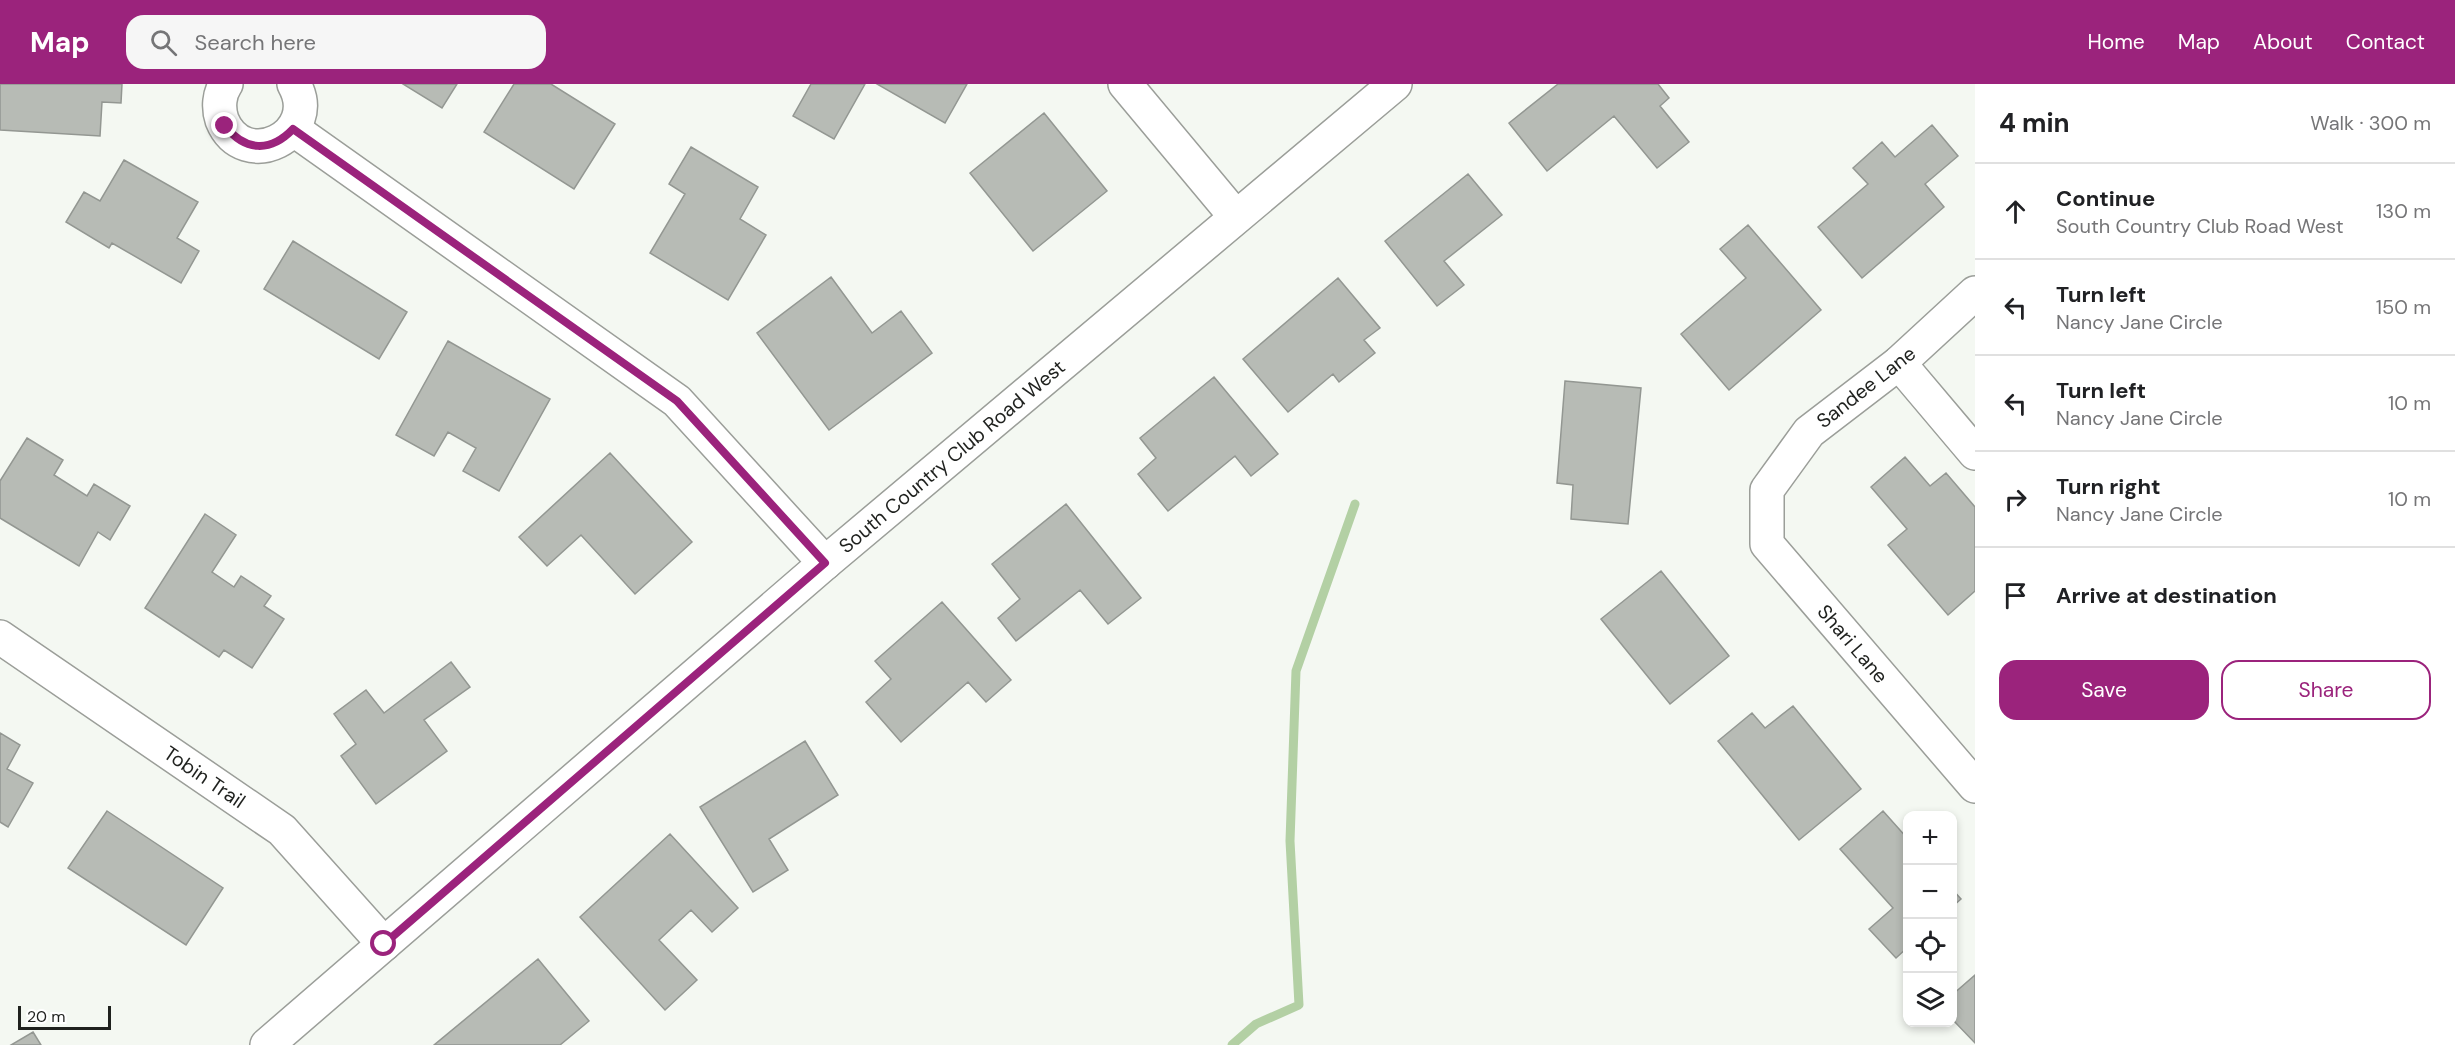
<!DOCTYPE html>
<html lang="en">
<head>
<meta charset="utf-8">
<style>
  body { margin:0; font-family:"DM Sans",sans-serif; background:#f6f6f6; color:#202124 }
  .controls { position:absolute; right:18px; bottom:18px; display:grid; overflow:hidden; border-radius:12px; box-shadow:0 3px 9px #0003 }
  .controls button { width:54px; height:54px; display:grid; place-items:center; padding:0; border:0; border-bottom:2px solid #e0e0e0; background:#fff; color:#202124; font:30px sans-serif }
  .scale { position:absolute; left:18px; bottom:15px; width:93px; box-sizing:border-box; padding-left:6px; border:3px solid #1f211e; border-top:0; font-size:16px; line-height:21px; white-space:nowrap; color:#1f211e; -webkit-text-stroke:4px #fff; paint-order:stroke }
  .stop { position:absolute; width:18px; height:18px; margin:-14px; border:4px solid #9b237c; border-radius:50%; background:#fff }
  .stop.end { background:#9b237c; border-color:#fff; box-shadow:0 2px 6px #0008 }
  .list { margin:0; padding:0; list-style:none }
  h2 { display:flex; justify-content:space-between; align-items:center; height:78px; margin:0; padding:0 24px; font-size:26px }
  h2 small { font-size:20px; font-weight:400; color:#757577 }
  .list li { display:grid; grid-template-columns:39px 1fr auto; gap:18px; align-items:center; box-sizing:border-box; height:96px; padding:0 24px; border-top:2px solid #e0e0e0 }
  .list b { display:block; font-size:22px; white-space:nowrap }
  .list p { margin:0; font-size:20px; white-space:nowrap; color:#757577 }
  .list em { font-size:20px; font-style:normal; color:#757577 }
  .actions { display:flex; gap:12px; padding:18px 24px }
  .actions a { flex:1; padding:14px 0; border:2px solid #9b237c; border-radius:18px; text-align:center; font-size:21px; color:#9b237c }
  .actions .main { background:#9b237c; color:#fff }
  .icon { flex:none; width:33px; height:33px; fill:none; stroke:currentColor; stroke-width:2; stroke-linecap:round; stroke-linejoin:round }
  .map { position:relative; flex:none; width:1975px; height:961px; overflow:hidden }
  header { display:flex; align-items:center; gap:36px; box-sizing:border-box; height:84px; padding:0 30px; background:#9b237c; color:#fff }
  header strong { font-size:28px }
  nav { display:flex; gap:33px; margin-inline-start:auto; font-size:21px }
  .search { width:420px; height:54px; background:#f6f6f6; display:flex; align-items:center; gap:15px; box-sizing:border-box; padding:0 21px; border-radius:18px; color:#757577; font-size:22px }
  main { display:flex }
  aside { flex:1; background:#fff }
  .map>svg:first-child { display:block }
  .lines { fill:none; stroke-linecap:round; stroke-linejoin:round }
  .stream { stroke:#b3d0a4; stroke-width:9 }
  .building { fill:#b7bbb5; stroke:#939792; stroke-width:1.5 }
  .minor-casing { stroke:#9b9e99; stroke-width:36 }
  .minor { stroke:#fff; stroke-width:33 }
  .route { stroke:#9b237c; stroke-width:8 }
  .labels { text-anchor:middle; stroke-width:6; stroke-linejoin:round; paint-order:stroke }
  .street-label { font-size:20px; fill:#1f211e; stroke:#fff }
</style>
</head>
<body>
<header>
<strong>Map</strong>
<div class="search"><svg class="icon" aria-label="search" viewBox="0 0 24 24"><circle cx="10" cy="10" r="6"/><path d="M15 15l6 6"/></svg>Search here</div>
<nav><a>Home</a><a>Map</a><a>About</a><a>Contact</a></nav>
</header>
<main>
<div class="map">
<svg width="1975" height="961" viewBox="0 0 1975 961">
  <rect width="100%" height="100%" fill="#f4f8f2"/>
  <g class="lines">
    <!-- stream -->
    <path class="stream" d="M1232,961L1256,940L1299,921L1290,757L1296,587L1355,420"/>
  </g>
  <!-- building -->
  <path class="building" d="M0,0H122L121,19L102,18L100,52L0,46Z
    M403,0H457L442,24Z
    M514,0H551L615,40L574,105L484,48Z
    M811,0H865L834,55L793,32Z
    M877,0H967L945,39Z
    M1558,0H1658L1669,14L1660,22L1689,58L1657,84L1614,32L1547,87L1509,39Z
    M1044,29L1107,107L1033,167L970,89Z
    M1932,41L1958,72L1925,100L1944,123L1862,194L1818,143L1868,100L1853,84L1882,58L1895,73Z
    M691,63L758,103L740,135L766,151L728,216L650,169L685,110L669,100Z
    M124,76L198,118L177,154L199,167L181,199L112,159L109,164L66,138L84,108L100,117Z
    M1468,90L1502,131L1444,177L1464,201L1437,222L1385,157Z
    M1748,141L1821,226L1729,306L1681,250L1746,194L1720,165Z
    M293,157L407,228L379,275L264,205Z
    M831,193L872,249L901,227L932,269L829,346L757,249Z
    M1338,194L1380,244L1364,256L1375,269L1339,298L1333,290L1288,328L1243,275Z
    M448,257L550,315L499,407L463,387L476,364L448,348L434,372L396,351Z
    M1214,293L1278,370L1251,392L1235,372L1168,427L1138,390L1156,374L1140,354Z
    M1565,297L1641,304L1628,440L1571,435L1573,401L1557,399Z
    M27,354L63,376L54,391L87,412L94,400L130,422L110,456L98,448L79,482L0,434V397Z
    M610,369L692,458L635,510L581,451L547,482L519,453Z
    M1905,373L1930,402L1946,389L1975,423V507L1948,531L1888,461L1907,445L1871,403Z
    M1066,420L1141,514L1108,540L1080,506L1016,557L998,534L1020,515L992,480Z
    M205,430L236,451L212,488L234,503L241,492L271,512L264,522L284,535L252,584L224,566L219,573L145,524Z
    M1661,487L1729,572L1670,620L1601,535Z
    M942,518L1011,596L986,618L968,598L901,658L866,618L891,595L875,577Z
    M451,578L470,603L424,636L447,667L376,720L341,672L356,660L334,630L366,606L384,629Z
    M1793,622L1861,705L1799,756L1718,657L1752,629L1765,644Z
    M0,649L20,661L7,685L33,699L8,743L0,738Z
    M805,657L838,711L769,755L788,786L753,808L700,723Z
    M107,727L223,804L186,861L68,784Z
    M1883,727L1908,755V863L1896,874L1869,845L1893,824L1840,765Z
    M670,750L738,824L712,848L691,826L659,856L697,896L665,926L580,833Z
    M1952,805L1961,815L1952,823Z
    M538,875L589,937L560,961H434Z
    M1975,891V959L1952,935V911Z
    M33,948L41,961H11Z"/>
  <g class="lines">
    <!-- minor casing -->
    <g class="minor-casing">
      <g id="minor">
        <path d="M226,0C219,10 218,24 222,36C244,90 323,51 294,0"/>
        <path d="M1125,0L1236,133"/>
        <path d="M293,45L677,317L825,479"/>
        <path id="s1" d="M1975,209L1899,279L1809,348L1767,406V460L1975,702"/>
        <path d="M1899,279L1975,369"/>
        <path id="s2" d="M0,553L282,746L384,860"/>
        <path id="s3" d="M267,961L825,479L1395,0"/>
      </g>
    </g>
    <!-- minor -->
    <use href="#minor" class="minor"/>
  </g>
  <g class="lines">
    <!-- route -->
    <path class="route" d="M225,42C245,67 270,69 293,45L677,317L825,479L384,860"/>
  </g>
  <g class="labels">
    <!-- street labels -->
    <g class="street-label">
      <text transform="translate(1866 303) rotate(-38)" y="7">Sandee Lane</text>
      <text dy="7" stroke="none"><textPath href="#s3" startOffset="903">South Country Club Road West</textPath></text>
      <text dy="7" stroke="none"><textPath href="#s1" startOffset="474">Shari Lane</textPath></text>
      <text dy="7" stroke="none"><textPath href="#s2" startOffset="248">Tobin Trail</textPath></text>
    </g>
  </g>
</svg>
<div class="controls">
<button>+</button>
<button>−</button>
<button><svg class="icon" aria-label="locate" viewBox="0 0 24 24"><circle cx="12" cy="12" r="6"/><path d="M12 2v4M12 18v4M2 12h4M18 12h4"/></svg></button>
<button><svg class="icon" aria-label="layers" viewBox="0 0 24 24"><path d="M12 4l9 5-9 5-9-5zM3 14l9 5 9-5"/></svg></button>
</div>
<div class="scale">20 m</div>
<div class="stop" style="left:384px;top:860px"></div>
<div class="stop end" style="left:225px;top:42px"></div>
</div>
<aside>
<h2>4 min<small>Walk · 300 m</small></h2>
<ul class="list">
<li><svg class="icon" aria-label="ahead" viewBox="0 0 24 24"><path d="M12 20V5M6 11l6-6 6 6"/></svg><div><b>Continue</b><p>South Country Club Road West</p></div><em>130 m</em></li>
<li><svg class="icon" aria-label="left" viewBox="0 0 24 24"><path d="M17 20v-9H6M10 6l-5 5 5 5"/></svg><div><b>Turn left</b><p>Nancy Jane Circle</p></div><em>150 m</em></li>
<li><svg class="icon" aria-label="left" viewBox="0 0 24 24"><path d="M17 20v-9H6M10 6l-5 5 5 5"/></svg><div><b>Turn left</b><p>Nancy Jane Circle</p></div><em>10 m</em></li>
<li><svg class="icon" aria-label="right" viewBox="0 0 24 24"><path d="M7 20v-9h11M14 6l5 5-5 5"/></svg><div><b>Turn right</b><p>Nancy Jane Circle</p></div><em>10 m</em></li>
<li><svg class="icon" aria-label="arrive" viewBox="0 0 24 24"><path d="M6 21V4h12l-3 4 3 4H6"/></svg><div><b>Arrive at destination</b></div></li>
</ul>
<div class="actions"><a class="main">Save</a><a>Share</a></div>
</aside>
</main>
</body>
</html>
